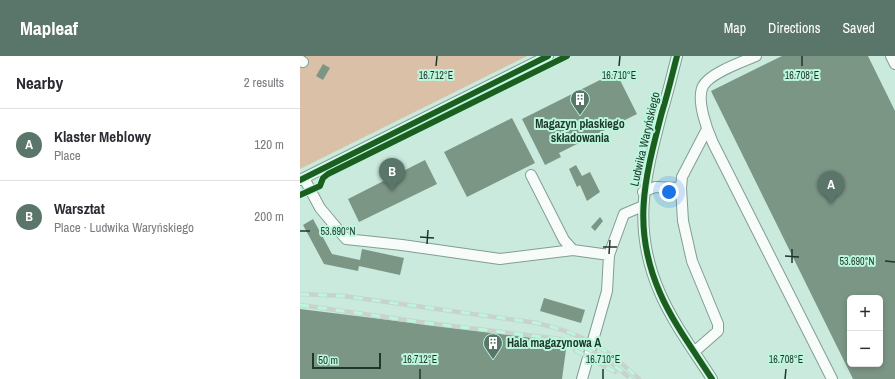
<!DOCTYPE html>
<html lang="en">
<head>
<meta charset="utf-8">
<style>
  body { margin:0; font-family:"Archivo Narrow",sans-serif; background:#f2f2f3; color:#2b2b33 }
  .controls { position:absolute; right:12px; bottom:12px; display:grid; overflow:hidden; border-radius:6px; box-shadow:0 2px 6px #0003 }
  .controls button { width:36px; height:36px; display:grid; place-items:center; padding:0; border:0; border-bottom:1px solid #e1e1e2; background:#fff; color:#2b2b33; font:20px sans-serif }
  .scale { position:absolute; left:12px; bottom:10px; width:69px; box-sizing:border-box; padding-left:4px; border:2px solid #1e362c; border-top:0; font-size:11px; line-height:14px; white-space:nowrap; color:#1e362c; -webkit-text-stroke:3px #bcf7dd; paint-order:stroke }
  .you { position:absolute; left:369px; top:136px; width:14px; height:14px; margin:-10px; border:3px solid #fff; border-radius:50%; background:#1a73e8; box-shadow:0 0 0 6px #1a73e833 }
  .badge { display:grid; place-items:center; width:26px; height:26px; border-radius:50%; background:#5a756a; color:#fff; font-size:13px; font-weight:700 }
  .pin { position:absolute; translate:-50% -33px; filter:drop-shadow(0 1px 2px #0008) }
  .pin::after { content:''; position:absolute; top:21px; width:14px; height:12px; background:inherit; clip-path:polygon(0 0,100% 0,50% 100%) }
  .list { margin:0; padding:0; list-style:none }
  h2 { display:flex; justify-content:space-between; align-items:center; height:52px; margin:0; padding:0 16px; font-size:17px }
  h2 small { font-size:13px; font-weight:400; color:#7c7c81 }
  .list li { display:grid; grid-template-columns:26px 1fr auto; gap:12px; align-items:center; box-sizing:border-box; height:72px; padding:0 16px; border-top:1px solid #e1e1e2 }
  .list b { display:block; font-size:15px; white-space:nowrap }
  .list p { margin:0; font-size:13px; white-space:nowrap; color:#7c7c81 }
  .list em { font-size:13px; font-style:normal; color:#7c7c81 }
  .map { position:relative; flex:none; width:595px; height:323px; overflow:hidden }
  header { display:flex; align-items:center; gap:24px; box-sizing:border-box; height:56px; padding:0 20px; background:#5a756a; color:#fff }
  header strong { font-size:19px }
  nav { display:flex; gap:22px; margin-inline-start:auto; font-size:14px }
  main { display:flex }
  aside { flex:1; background:#fff }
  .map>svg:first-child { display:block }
  .forest { fill:#d9c0a7 }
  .building { fill:#7c9686; fill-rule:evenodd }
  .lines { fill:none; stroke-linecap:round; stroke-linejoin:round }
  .minor-casing { stroke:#839d92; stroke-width:12 }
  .minor { stroke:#f7fcfa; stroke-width:10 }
  .rail-casing { stroke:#c8d2ce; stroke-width:4.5 }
  .rail { stroke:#bcf7dd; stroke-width:3; stroke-dasharray:9; stroke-linecap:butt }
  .cycleway-casing { stroke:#bcf7dd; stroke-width:8 }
  .cycleway { stroke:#1b5e20; stroke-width:6 }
  .ticks { fill:none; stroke:#1e362c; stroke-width:1.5 }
  .labels { text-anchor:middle; stroke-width:4; stroke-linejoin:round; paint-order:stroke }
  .poi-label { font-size:12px; font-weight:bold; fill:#1e362c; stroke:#bcf7dd }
  .street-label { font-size:12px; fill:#1e362c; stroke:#bcf7dd }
  .ticks-label { font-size:10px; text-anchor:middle; fill:#1e362c; stroke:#bcf7dd; stroke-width:4; stroke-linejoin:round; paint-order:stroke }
</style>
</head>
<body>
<header>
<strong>Mapleaf</strong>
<nav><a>Map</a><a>Directions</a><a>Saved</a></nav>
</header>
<main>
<aside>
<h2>Nearby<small>2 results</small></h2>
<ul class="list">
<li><span class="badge">A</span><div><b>Klaster Meblowy</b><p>Place</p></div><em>120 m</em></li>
<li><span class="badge">B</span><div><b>Warsztat</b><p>Place · Ludwika Waryńskiego</p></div><em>200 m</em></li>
</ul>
</aside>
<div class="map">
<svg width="595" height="323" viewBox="0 0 595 323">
  <rect width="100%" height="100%" fill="#c9eadc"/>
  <!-- forest -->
  <path class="forest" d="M0,0H227L0,113Z"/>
  <!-- building -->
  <path class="building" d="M482,0H568L595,55V323H553L411,35ZM550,242H580V308H550Z
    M23,8L30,12L23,24L16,20Z
    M316,16L337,58L259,97L261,101L245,109L222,63Z
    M212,62L235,107L167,141L144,96Z
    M125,104L137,128L59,166L48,143Z
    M276,109L282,120L290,116L300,136L287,145L280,129L277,131L269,113Z
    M300,161L303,165L295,175L291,171Z
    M13,163L32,198L60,204L62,193L104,202L100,219L59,210L58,215L24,208L3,169Z
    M244,242L285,254L281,267L240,255Z
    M0,253L267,286L262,323H0Z"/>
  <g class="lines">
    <!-- minor casing -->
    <g class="minor-casing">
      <path id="minor" d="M377,0C372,19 368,37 362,56C345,122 331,171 360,237C373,267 394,295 412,323
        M456,0C442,6 410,17 403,30C396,44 407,74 413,87L532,323
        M591,0L595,8
        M0,4L3,6
        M231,119L264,184L273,194L309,199L324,158L343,150
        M4,122L20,152L46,183L102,189L200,203L273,194
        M0,124L248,0
        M343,136L355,131L381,132
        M394,296L418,275V268L392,205L383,165L381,132L382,121L407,73
        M282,323L307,235L309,199"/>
    </g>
    <!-- minor -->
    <use href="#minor" class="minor"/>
    <!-- rail casing -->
    <g class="rail-casing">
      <path id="rail" d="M0,238L44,240L237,267C283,278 305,291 339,323
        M0,249L127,267L260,283C288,290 309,304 331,323
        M275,294L315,316"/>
    </g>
    <!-- rail -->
    <use href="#rail" class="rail"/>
    <!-- cycleway casing -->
    <g class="cycleway-casing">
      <path id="cycleway" d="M377,0C372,19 368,37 362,56C345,122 331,171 360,237C373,267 394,295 412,323
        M0,124L248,0
        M0,139L20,130L23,122L28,118L267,0"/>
    </g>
    <!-- cycleway -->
    <use href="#cycleway" class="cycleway"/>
  </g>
  <!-- ticks -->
  <path class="ticks" d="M136,10L137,0M319,10L320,0M502,10V0M0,175H10M120,181L134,182M127,188L128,174M303,191H317M309,198L310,184M485,200L499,201M585,205L595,206M492,207V193M120,323V313M303,323V313M485,323L486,313"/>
  <!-- icons -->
  <defs>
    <g id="building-pin" transform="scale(1)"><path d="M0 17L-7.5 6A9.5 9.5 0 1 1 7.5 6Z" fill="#5a756a" stroke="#bcf7dd"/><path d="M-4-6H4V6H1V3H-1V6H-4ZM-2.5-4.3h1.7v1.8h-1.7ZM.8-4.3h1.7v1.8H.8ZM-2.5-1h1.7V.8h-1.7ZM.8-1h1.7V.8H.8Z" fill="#fff"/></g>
  </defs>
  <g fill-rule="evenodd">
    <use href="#building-pin" x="280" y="43"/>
    <use href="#building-pin" x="193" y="287"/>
  </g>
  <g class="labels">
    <!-- poi labels -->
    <g class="poi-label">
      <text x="280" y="72">Magazyn płaskiego<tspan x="280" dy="14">składowania</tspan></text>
      <text x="207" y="291" text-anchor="start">Hala magazynowa A</text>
    </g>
    <!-- street labels -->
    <g class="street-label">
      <text transform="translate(345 83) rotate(-77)" y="4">Ludwika Waryńskiego</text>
    </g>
  </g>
  <g class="ticks-label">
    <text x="136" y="23">16.712°E</text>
    <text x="319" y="23">16.710°E</text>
    <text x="502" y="23">16.708°E</text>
    <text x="38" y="179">53.690°N</text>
    <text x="557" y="209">53.690°N</text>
    <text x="120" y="307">16.712°E</text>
    <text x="303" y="307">16.710°E</text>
    <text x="486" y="307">16.708°E</text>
  </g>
</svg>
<div class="controls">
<button>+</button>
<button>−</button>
</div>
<div class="scale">50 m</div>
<div class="you"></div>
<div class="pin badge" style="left:531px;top:148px">A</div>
<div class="pin badge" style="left:92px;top:135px">B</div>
</div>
</main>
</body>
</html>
